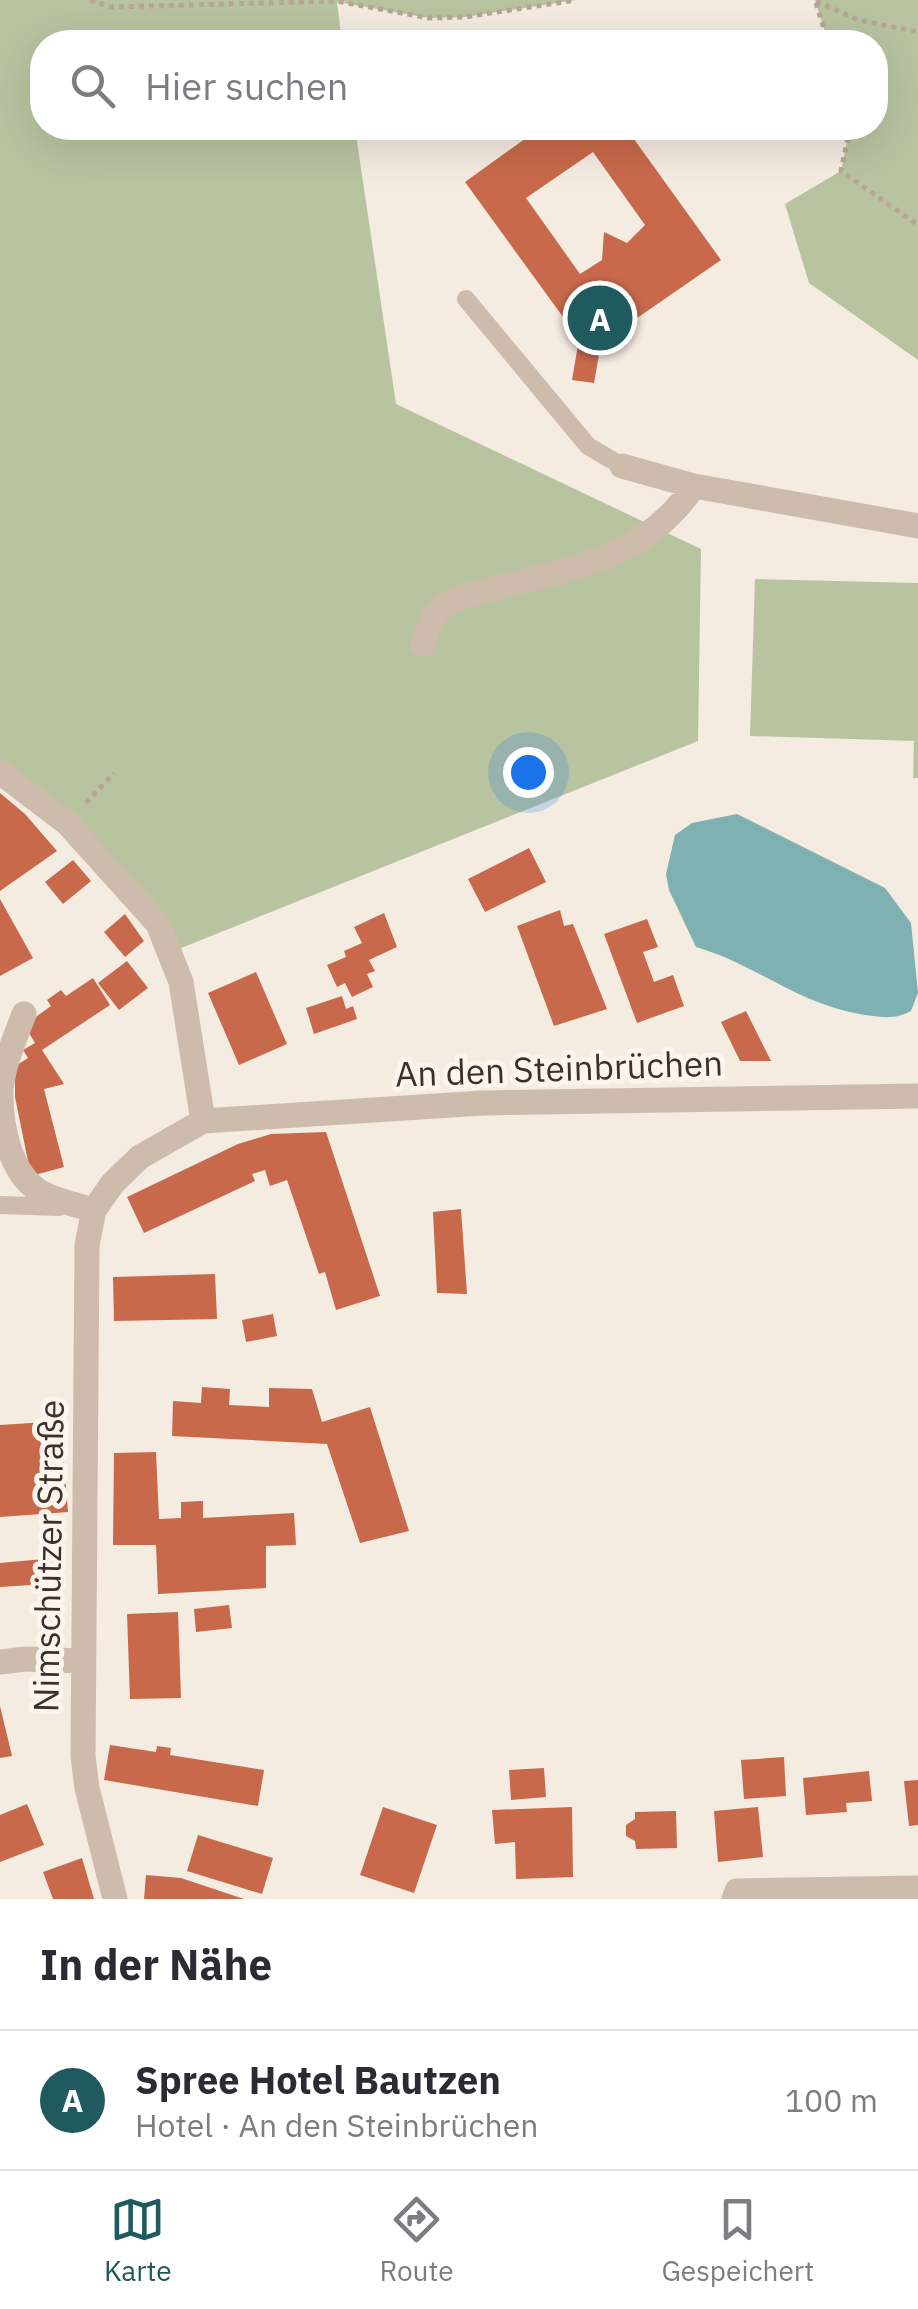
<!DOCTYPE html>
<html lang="de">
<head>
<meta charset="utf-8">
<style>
  body { margin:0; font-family:"IBM Plex Sans",sans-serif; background:#f7f7f7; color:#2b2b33 }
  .you { position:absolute; left:528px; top:772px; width:35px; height:35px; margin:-25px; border:8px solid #fff; border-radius:50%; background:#1a73e8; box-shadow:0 0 0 15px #1a73e833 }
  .badge { display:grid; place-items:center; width:65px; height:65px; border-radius:50%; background:#1f5a5e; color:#fff; font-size:32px; font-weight:700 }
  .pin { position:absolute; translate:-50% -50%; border:5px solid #fff; box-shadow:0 2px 10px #0006 }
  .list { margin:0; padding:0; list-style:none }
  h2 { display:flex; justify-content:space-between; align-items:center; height:130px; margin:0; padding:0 40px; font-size:42px }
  h2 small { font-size:32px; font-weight:400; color:#7c7c81 }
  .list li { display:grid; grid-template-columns:65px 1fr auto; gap:30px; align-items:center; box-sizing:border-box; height:140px; padding:0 40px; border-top:2px solid #e1e1e2 }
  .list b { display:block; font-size:38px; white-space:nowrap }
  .list p { margin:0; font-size:32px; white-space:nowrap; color:#7c7c81 }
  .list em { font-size:32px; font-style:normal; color:#7c7c81 }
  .icon { flex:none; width:55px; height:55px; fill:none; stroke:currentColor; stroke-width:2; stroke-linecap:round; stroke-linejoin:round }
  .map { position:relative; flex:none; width:918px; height:1899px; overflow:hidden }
  .search { position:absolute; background:#fff; box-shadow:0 10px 40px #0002; left:30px; right:30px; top:30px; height:110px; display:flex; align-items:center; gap:25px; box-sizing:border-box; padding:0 35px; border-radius:40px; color:#7c7c81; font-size:38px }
  .sheet { height:270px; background:#fff }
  nav { display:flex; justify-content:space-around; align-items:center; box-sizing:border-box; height:140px; border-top:2px solid #e1e1e2; background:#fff; font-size:28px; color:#7c7c81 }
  nav a { display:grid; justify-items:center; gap:5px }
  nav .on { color:#1f5a5e }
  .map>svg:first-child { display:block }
  .green { fill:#b8c4a0 }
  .water { fill:#7fb0b2 }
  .building { fill:#c8694b; fill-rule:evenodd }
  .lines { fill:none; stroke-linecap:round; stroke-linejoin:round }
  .path { stroke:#b9a596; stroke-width:5; stroke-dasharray:5 5; stroke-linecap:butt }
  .lane { stroke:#cdbbac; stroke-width:18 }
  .street { stroke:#cdbbac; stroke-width:25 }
  .labels { text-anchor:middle; stroke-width:10; stroke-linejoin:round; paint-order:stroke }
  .street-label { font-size:35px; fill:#3b302b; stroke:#fbf5ee }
</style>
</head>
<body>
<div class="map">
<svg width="918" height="1899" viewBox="0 0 918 1899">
  <rect width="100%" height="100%" fill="#f4ebe1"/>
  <!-- green -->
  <path class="green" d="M0,0H576L465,17L429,18L337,2L342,42H42V128H355L396,404L701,549L698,741L176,950L0,772Z
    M815,0H918V360L809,283L785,204L841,171L850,128H876V42H828Z
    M755,579L918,583V778H913L914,741L750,736Z"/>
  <!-- water -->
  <path class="water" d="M737,814L885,888L911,923L918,993L911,1011C894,1020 884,1017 865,1015C796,1004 758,965 696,947L669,890L666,874L675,835L692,823Z"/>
  <!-- building -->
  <path class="building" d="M540,128H626L721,260L601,343L594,383L572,380L579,339L465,182ZM593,152L645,225L627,243L604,232L602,260L580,274L526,198Z
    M0,793L25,814L57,851L0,891Z
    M529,848L546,882L485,912L468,879Z
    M73,860L91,881L63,904L45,882Z
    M0,899L33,958L0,976Z
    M560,910L564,926L573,924L607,1009L554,1026L517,926Z
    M384,913L397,947L369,960L375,971L367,974L373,987L352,997L345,983L337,987L327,965L346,957L344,951L362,943L354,927Z
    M125,914L144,941L125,957L104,932Z
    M647,919L658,947L643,952L654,982L673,975L684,1006L637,1023L604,934Z
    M127,961L148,988L119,1010L98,983Z
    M256,972L287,1044L239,1065L208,993Z
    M93,978L110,1005L42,1050L64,1084L44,1089L64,1167L31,1176L15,1097V1072L17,1065L28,1058L23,1050L35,1043L28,1031L37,1016L51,1006L47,1000L61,990L66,996Z
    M342,996L346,1009L353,1006L357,1019L314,1034L306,1008Z
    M746,1011L771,1061H740L721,1022Z
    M326,1132L380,1296L336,1310L325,1272L319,1274L287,1180L270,1186L265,1170L252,1174L255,1181L144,1233L127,1197L238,1144L271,1134Z
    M461,1209L467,1294L437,1293L433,1212Z
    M215,1274L217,1319L114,1321L113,1277Z
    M273,1314L277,1336L246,1342L242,1320Z
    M202,1387L230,1389L229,1405L269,1407V1388L312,1389L322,1422L370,1407L409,1531L360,1543L327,1444L172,1436L173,1401L201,1403Z
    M61,1421L68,1512L0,1517V1425Z
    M156,1452L159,1519L181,1518V1502L203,1501V1518L294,1513L296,1545L266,1546V1588L158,1594L156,1545H113L114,1453Z
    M44,1559V1563L61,1561L63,1593L47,1594L46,1584L0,1587V1563Z
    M229,1605L232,1628L196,1632L194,1609Z
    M178,1612L181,1698L130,1699L127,1614Z
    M0,1706L12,1756L0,1758Z
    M110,1745L156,1752L157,1746L171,1748L170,1755L264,1770L258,1806L104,1780Z
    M784,1757L786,1796L744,1799L741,1760Z
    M544,1768L546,1797L511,1800L509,1770Z
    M869,1771L872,1801L846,1803L847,1812L806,1815L803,1778Z
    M918,1780V1825L909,1826L904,1781Z
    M27,1804L44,1845L0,1862V1815Z
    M383,1807L437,1825L414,1893L360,1875Z
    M572,1807L573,1877L516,1879L515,1842L495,1844L492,1810Z
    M758,1807L763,1857L718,1862L714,1811Z
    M676,1811L677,1848L636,1849L635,1841L626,1836V1825L635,1819V1812Z
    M198,1835L273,1858L262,1894L187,1871Z
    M82,1858L94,1899H53L43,1872Z
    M146,1875L181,1878L244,1899H144Z"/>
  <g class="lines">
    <!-- path -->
    <path class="path" d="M90,0L111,7L336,1L429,18L465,17L576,0
      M816,1L858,20L918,32
      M816,3L828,42
      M850,128L841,171L918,225
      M86,803L114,773"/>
    <!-- lane -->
    <path class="lane" d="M466,299L588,446L622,466
      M0,1205L59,1207"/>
    <!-- street -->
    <path class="street" d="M622,466L694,486L918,526
      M423,644C427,631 433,612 446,604C461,595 488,591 506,586C583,565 645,557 694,486
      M0,772L67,823L158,924L181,982L203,1121
      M24,1014C15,1038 4,1063 1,1089C0,1124 9,1174 42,1193C57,1201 77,1205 94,1210
      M0,1662L25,1659L83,1661
      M115,1899L87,1788L83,1756L87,1245L94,1210L113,1183L140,1157L203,1121L482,1103L918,1096
      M734,1899L737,1891L918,1888"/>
  </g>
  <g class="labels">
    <!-- street labels -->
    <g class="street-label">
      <text transform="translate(559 1069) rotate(-2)" y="12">An den Steinbrüchen</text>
      <text transform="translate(49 1556) rotate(-89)" y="12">Nimschützer Straße</text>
    </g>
  </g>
</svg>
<div class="you"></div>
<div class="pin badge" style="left:600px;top:318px">A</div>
<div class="search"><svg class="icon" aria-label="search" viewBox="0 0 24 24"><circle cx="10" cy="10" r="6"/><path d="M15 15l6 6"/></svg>Hier suchen</div>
</div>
<section class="sheet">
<h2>In der Nähe<small></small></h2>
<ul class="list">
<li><span class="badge">A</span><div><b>Spree Hotel Bautzen</b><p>Hotel · An den Steinbrüchen</p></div><em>100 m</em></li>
</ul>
</section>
<nav>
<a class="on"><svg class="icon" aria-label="map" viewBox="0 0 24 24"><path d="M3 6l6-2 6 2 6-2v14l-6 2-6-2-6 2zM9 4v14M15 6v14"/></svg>Karte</a>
<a><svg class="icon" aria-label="directions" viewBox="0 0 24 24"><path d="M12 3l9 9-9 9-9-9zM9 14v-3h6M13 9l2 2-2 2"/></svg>Route</a>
<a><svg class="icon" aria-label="saved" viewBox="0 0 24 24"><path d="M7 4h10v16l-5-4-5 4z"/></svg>Gespeichert</a>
</nav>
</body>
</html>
